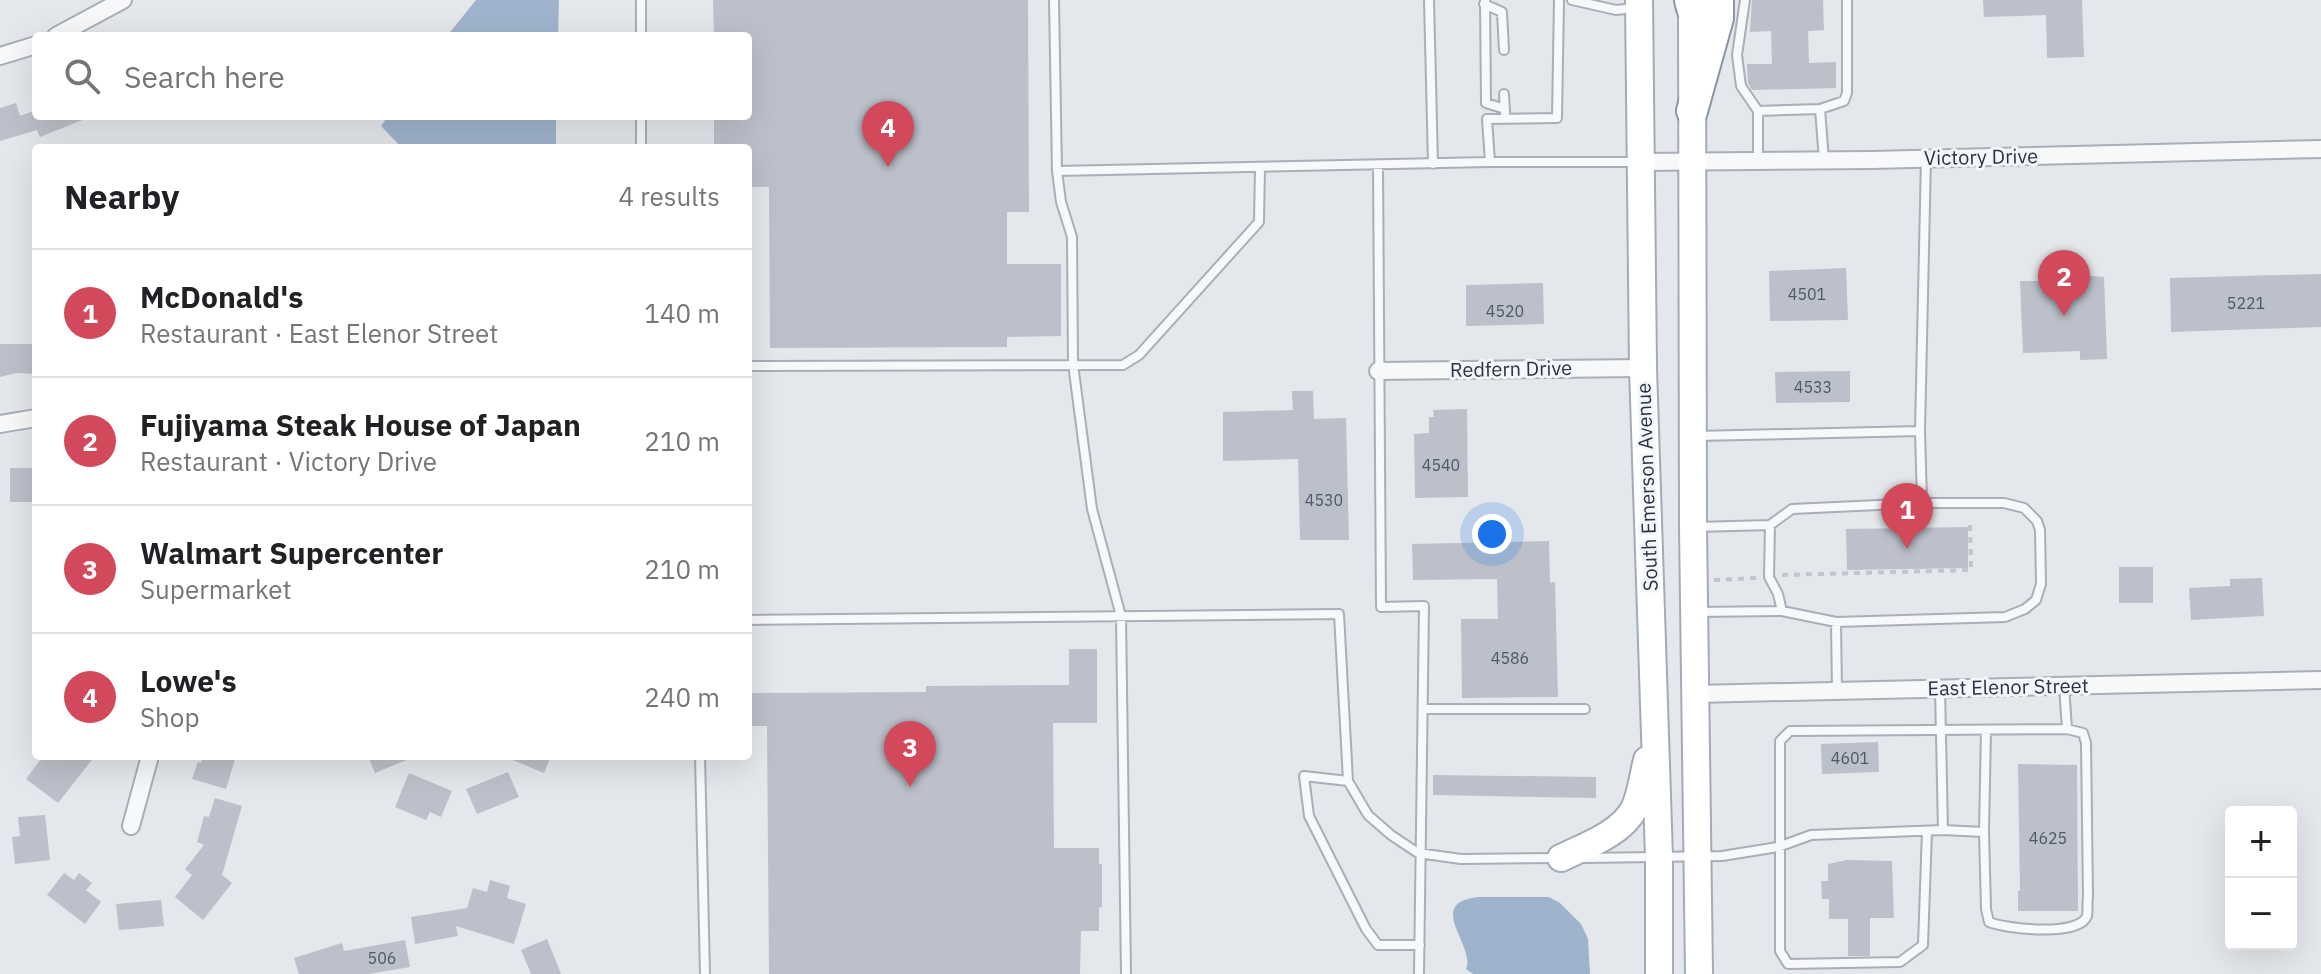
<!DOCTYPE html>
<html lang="en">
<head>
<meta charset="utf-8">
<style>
  body { margin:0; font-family:"IBM Plex Sans",sans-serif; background:#f6f6f6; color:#202124 }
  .controls { position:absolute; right:24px; bottom:24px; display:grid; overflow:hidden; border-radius:8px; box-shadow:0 8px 32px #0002 }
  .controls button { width:72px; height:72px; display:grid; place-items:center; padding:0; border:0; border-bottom:2px solid #e0e0e0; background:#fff; color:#202124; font:40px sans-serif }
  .you { position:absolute; left:1492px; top:534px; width:28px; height:28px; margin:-20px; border:6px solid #fff; border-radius:50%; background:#1a73e8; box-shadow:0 0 0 12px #1a73e833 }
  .badge { display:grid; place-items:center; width:52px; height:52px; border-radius:50%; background:#d1495b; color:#fff; font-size:26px; font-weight:700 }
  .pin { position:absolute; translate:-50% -66px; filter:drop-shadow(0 2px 4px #0008) }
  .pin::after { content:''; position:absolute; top:42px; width:28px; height:24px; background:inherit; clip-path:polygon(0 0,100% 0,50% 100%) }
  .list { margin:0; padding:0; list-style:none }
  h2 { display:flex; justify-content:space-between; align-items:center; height:104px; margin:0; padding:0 32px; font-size:34px }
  h2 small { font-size:26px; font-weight:400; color:#757577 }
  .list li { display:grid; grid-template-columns:52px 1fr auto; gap:24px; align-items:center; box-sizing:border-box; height:128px; padding:0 32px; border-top:2px solid #e0e0e0 }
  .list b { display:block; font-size:30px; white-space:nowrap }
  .list p { margin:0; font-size:26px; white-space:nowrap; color:#757577 }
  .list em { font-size:26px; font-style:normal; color:#757577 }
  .icon { flex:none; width:44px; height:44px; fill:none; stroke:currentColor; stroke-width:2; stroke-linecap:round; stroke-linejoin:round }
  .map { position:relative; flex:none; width:2321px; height:974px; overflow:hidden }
  .search { position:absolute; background:#fff; box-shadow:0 8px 32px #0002; left:32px; top:32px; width:720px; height:88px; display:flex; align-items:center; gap:20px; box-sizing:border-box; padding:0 28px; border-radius:8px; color:#757577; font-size:30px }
  .panel { position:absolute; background:#fff; box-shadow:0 8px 32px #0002; left:32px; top:144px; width:720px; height:616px; border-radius:8px }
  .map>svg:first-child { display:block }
  .water { fill:#9fb4cc }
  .building { fill:#bbc0ca }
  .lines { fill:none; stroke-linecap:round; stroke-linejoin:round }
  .lane-casing { stroke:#a9aeb7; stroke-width:12 }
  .street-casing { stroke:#a9aeb7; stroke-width:20 }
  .primary-casing { stroke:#a3abb8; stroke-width:30 }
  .highway-casing { stroke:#8b94a3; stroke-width:34 }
  .path { stroke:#c2c5cb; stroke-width:4; stroke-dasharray:6 6; stroke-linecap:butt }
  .lane { stroke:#f7f8fa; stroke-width:8 }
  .street { stroke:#f7f8fa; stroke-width:16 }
  .primary { stroke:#fff; stroke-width:26 }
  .highway { stroke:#fff; stroke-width:30 }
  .labels { text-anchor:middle; stroke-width:6; stroke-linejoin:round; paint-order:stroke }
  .number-label { font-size:16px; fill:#4f5766 }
  .street-label { font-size:20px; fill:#2b3445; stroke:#f4f6f9 }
</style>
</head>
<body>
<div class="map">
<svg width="2321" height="974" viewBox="0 0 2321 974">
  <rect width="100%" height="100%" fill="#e4e7ec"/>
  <!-- water -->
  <path class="water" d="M476,0H559L558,36H447Z
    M388,116H556V148H402L381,126Z
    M1478,897H1549L1560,903L1581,924L1588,939L1590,974H1473L1466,969C1476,946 1424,903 1478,897Z"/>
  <!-- building -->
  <path class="building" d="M713,0H1028L1029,212H1007V264H1061V336L1007,337V347L770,348L769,187H748V148H714V116H748V36H714Z
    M1752,0H1823L1824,30L1808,31L1809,63L1836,62V88L1752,90L1748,83L1747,64H1772L1771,31L1750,32Z
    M1983,0H2082L2084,57L2047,58L2046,15L1984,17Z
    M16,103L20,116L36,110V116L90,117L40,137L37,130L0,141V108Z
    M2061,262H2079V275L2104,277L2107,359L2080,360V351L2023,353L2020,281H2052V276L2062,275Z
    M1846,268L1848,320L1770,321L1769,271Z
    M2321,274V327L2171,332L2170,278Z
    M1543,283L1544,324L1466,326V285Z
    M0,344H36V374L16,373L0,377Z
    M1850,371V402L1776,403L1775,372Z
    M1292,391H1313L1314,419L1346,418L1349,540H1300L1298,459L1223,461V412L1293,410Z
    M1467,409L1468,497L1415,498L1414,434L1429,433V417H1434L1433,410Z
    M10,468H36V502H10Z
    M1968,527V568L1847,570L1846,529Z
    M1549,541L1550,583L1555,582L1558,697L1462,698L1461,619H1498L1497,579L1413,580L1412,544Z
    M2119,567H2153V603H2119Z
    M2262,578L2264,616L2191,620L2189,588L2230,586V579Z
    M1069,649H1097V723H1053L1054,848H1099V864H1102V907H1099V931H1081L1080,974H769L767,726H748V693L926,692V686L1069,685Z
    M1878,742L1879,772L1822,774L1821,744Z
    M43,756H95L58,803L26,779Z
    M203,756H236L226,789L192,779L198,762L201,763Z
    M368,756H416L375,773Z
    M503,756H551L544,773Z
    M2018,764L2077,765L2078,911H2018V891H2020Z
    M508,772L519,797L477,814L466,789Z
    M409,773L452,791L441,817L430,812L426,820L395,807Z
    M1433,775L1596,777V798L1433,795Z
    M215,798L242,806L222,875L232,883L203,920L175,897L192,875L185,869L204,845L197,842L204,816L209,817Z
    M45,815L50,860L15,864L12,837L20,836L18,817Z
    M1847,860L1892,861L1894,918H1870V956H1848V919H1829V899H1822L1821,881H1828V864Z
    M64,873L74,880L79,873L92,883L86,890L101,902L85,924L47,895Z
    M490,880L510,886L507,898L526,904L514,944L456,926L458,936L415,944L411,917L467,908L473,888L487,892Z
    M161,900L164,926L119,930L116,904Z
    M547,939L561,974H531L521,950Z
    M405,940L410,967L369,974H299L294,958L342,943L344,951Z"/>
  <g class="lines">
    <!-- lane casing -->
    <g class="lane-casing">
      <path id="lane" d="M641,0V36
        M1054,0L1057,171L1490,162H1637
        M1429,0L1433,164
        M1485,0L1486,103L1505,109
        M1572,0L1616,10L1634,8
        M1745,0L1737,55L1741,86L1758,111V161
        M1484,4L1502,12L1504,50
        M1504,94L1505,113
        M1820,109L1844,101L1847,93V0
        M1758,111L1820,109L1824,160
        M641,116V148
        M1490,162L1487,119L1557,118L1559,0
        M1378,165L1381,607L1424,606L1419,974
        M1057,171L1061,202L1072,237L1073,364L1092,509L1121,616L1126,974
        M748,366L1123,365L1139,355L1259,222L1260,167
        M1696,436L1920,431
        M1922,503L1920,431L1926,158
        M1770,525L1769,577L1778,594L1782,611
        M1696,527L1770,525L1792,509L1922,503H2004L2024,508L2037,521L2040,530L2041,584L2036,600L2025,609L2005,617L1836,622L1782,611L1696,612
        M748,620L1339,614L1348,781L1368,815L1391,835L1418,853L1461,859L1559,858
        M1836,622L1837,691
        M1424,709H1585
        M700,756L705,974
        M1348,781L1304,776L1309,816L1366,929L1378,945H1420
        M1943,830L1984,832L1986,730
        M1927,831L1923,945L1900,962L1788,964L1780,951V741L1790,731L2067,729L2064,686
        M1984,832L1986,909L1989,922C2006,929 2079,937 2087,916C2088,911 2087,902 2088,897L2086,743L2083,733L2067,729
        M1585,858L1722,856L1778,847L1811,835L1943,830L1940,689"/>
    </g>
    <!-- street casing -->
    <g class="street-casing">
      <path id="street" d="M56,36L123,0
        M0,56L36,45
        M1641,162L1872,160L2321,149
        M1378,371L1643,368
        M0,424L36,418
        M1696,694L2321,680
        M131,826L150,756"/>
    </g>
    <!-- primary casing -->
    <g class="primary-casing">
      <path id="primary" d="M1639,0L1643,368L1659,857V974
        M1692,0L1693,527L1699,974
        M1561,858C1585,846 1621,834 1634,809C1641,795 1643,775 1647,760"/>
    </g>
    <!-- highway casing -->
    <g class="highway-casing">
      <path id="highway" d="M1690,0L1692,8
        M1692,111L1718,18V0"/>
    </g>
    <!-- path -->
    <path class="path" d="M1782,575L1971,570L1970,524
      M1714,580L1757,578"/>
    <!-- lane -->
    <use href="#lane" class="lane"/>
    <!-- street -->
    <use href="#street" class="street"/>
    <!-- primary -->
    <use href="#primary" class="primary"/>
    <!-- highway -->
    <use href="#highway" class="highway"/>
  </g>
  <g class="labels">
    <!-- number labels -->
    <g class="number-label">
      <text x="1807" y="300">4501</text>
      <text x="2246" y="309">5221</text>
      <text x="1505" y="317">4520</text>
      <text x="1813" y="393">4533</text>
      <text x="1441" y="471">4540</text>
      <text x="1324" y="506">4530</text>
      <text x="1510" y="664">4586</text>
      <text x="1850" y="764">4601</text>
      <text x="2048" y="844">4625</text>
      <text x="382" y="964">506</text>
    </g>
    <!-- street labels -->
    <g class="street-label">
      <text transform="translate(1981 157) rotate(-1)" y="7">Victory Drive</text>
      <text transform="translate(1511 369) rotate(-1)" y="7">Redfern Drive</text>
      <text transform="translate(1647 487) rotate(-92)" y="7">South Emerson Avenue</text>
      <text transform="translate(2008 687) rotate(-1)" y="7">East Elenor Street</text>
    </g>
  </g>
</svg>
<div class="controls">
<button>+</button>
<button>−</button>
</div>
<div class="you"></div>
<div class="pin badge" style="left:1907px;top:549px">1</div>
<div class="pin badge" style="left:2064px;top:316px">2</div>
<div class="pin badge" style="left:910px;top:787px">3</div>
<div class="pin badge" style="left:888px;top:167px">4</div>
<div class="search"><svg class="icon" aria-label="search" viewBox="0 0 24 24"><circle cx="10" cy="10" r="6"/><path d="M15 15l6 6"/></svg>Search here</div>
<section class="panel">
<h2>Nearby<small>4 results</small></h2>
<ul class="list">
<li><span class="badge">1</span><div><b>McDonald's</b><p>Restaurant · East Elenor Street</p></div><em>140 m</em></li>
<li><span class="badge">2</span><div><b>Fujiyama Steak House of Japan</b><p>Restaurant · Victory Drive</p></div><em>210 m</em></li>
<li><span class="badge">3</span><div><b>Walmart Supercenter</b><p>Supermarket</p></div><em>210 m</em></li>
<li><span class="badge">4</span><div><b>Lowe's</b><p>Shop</p></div><em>240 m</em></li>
</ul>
</section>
</div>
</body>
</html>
